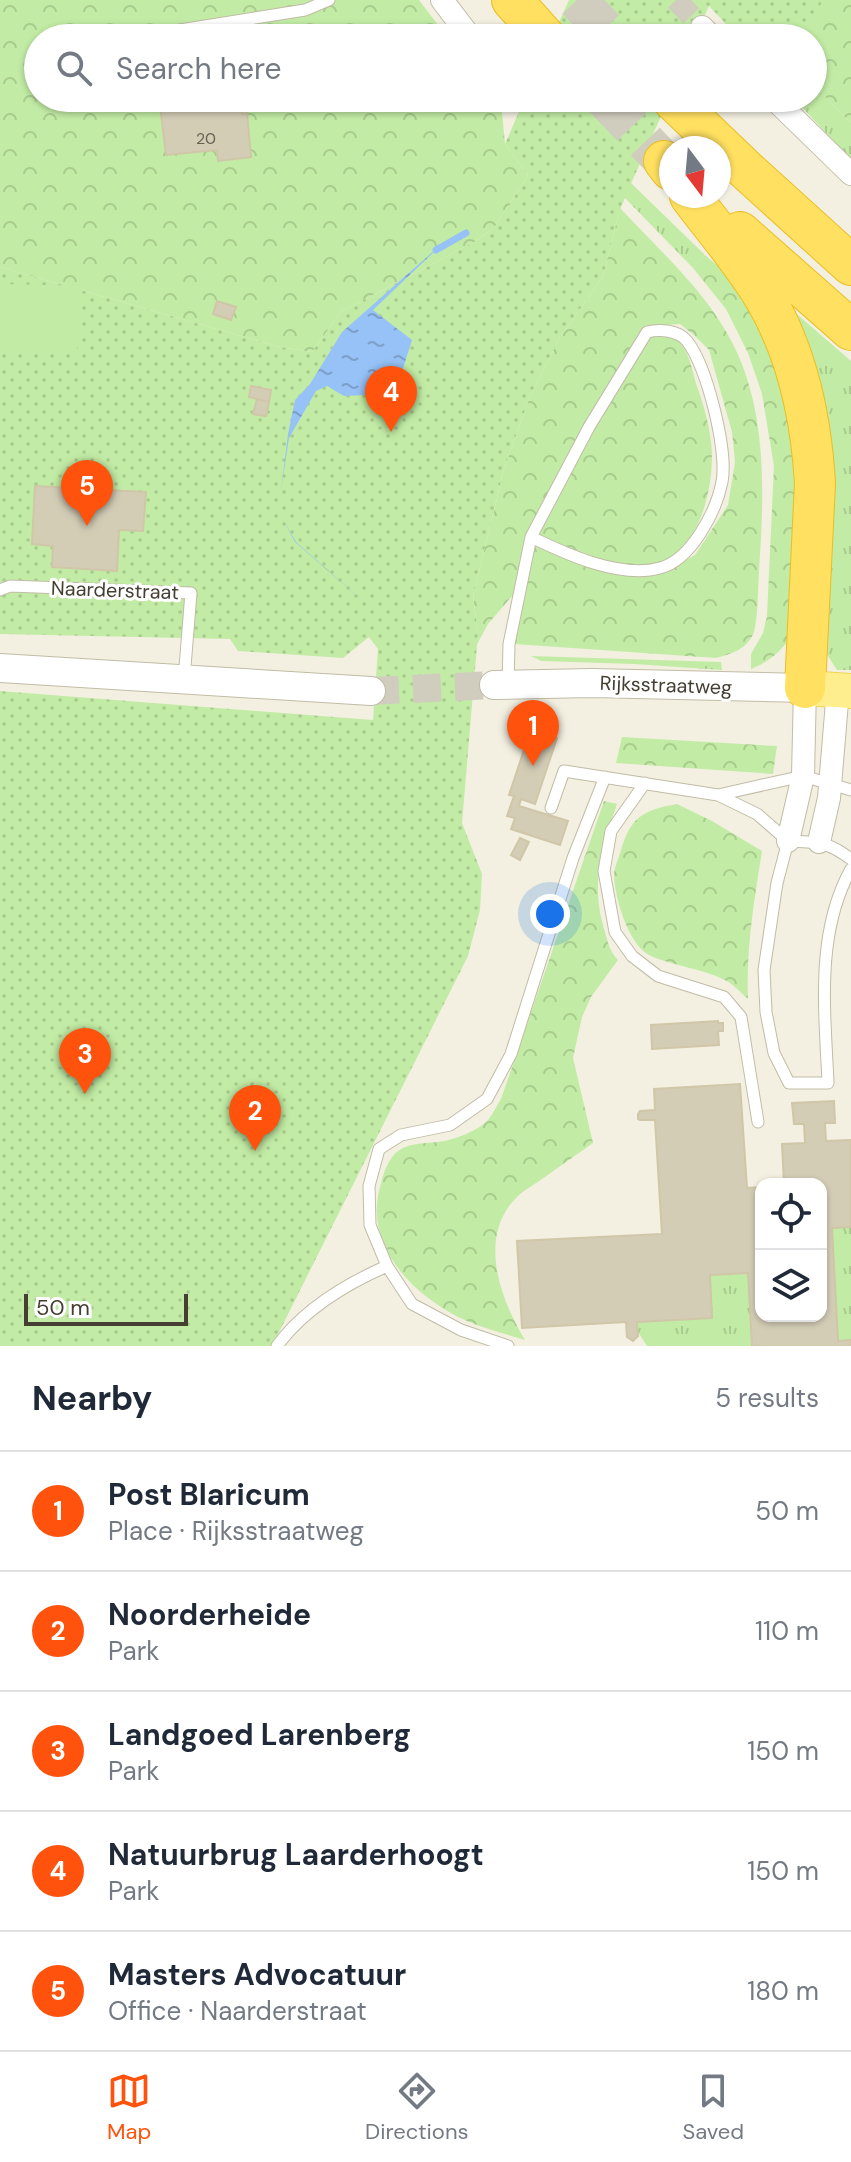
<!DOCTYPE html>
<html lang="en">
<head>
<meta charset="utf-8">
<style>
  body { margin:0; font-family:"DM Sans",sans-serif; background:#f2f2f3; color:#1f2937 }
  .controls { position:absolute; right:24px; bottom:24px; display:grid; overflow:hidden; border-radius:16px; box-shadow:0 2px 6px #0004 }
  .controls button { width:72px; height:72px; display:grid; place-items:center; padding:0; border:0; border-bottom:2px solid #e0e1e3; background:#fff; color:#1f2937; font:40px sans-serif }
  .compass { position:absolute; left:659px; top:136px; width:72px; height:72px; border-radius:50%; background:#fff; box-shadow:0 2px 6px #0004; rotate:164deg }
  .scale { position:absolute; left:24px; bottom:20px; width:164px; box-sizing:border-box; padding-left:8px; border:4px solid #443f32; border-top:0; font-size:22px; line-height:28px; white-space:nowrap; color:#443f32; -webkit-text-stroke:6px #fff; paint-order:stroke }
  .you { position:absolute; left:550px; top:914px; width:28px; height:28px; margin:-20px; border:6px solid #fff; border-radius:50%; background:#1a73e8; box-shadow:0 0 0 12px #1a73e833 }
  .badge { display:grid; place-items:center; width:52px; height:52px; border-radius:50%; background:#ff520c; color:#fff; font-size:26px; font-weight:700 }
  .pin { position:absolute; translate:-50% -66px; filter:drop-shadow(0 2px 4px #0008) }
  .pin::after { content:''; position:absolute; top:42px; width:28px; height:24px; background:inherit; clip-path:polygon(0 0,100% 0,50% 100%) }
  .list { margin:0; padding:0; list-style:none }
  h2 { display:flex; justify-content:space-between; align-items:center; height:104px; margin:0; padding:0 32px; font-size:34px }
  h2 small { font-size:26px; font-weight:400; color:#747a83 }
  .list li { display:grid; grid-template-columns:52px 1fr auto; gap:24px; align-items:center; box-sizing:border-box; height:120px; padding:0 32px; border-top:2px solid #e0e1e3 }
  .list b { display:block; font-size:30px; white-space:nowrap }
  .list p { margin:0; font-size:26px; white-space:nowrap; color:#747a83 }
  .list em { font-size:26px; font-style:normal; color:#747a83 }
  .icon { flex:none; width:44px; height:44px; fill:none; stroke:currentColor; stroke-width:2; stroke-linecap:round; stroke-linejoin:round }
  .map { position:relative; flex:none; width:851px; height:1346px; overflow:hidden }
  .search { position:absolute; background:#fff; box-shadow:0 2px 6px #0004; left:24px; right:24px; top:24px; height:88px; display:flex; align-items:center; gap:20px; box-sizing:border-box; padding:0 28px; border-radius:44px; color:#747a83; font-size:30px }
  .sheet { height:704px; background:#fff }
  nav { display:flex; justify-content:space-around; align-items:center; box-sizing:border-box; height:112px; border-top:2px solid #e0e1e3; background:#fff; font-size:22px; color:#747a83 }
  nav a { display:grid; justify-items:center; gap:4px }
  nav .on { color:#ff520c }
  .map>svg:first-child { display:block }
  .grass { fill:url(#grass-tufts) }
  .forest { fill:url(#forest-crowns) }
  .park { fill:url(#park-dots) }
  .pitch { fill:#c2eca5 }
  .water { fill:url(#water-ripples) }
  .lines { fill:none; stroke-linecap:round; stroke-linejoin:round }
  .stream { stroke:#96c2f7; stroke-width:7 }
  .building { fill:#d4cdb6; stroke:#d0c6a8; stroke-width:2 }
  .minor-tunnel { stroke:#d0cdbe; stroke-width:22; stroke-dasharray:22 11; stroke-linecap:butt }
  .tertiary-tunnel { stroke:#d0cdbe; stroke-width:28; stroke-dasharray:28 14; stroke-linecap:butt }
  .motorway-tunnel { stroke:#d0cdbe; stroke-width:40; stroke-dasharray:40 20; stroke-linecap:butt }
  .service-casing { stroke:#c1bca6; stroke-width:13 }
  .minor-casing { stroke:#c1bca6; stroke-width:24 }
  .tertiary-casing { stroke:#c1bca6; stroke-width:30 }
  .primary-casing { stroke:#eed553; stroke-width:36 }
  .motorway-casing { stroke:#ebbd22; stroke-width:42 }
  .service { stroke:#fff; stroke-width:11 }
  .minor { stroke:#fff; stroke-width:22 }
  .tertiary { stroke:#fff; stroke-width:28 }
  .primary { stroke:#ffee8e; stroke-width:34 }
  .motorway { stroke:#ffe060; stroke-width:40 }
  .labels { text-anchor:middle; stroke-width:6; stroke-linejoin:round; paint-order:stroke }
  .number-label { font-size:16px; fill:#686253 }
  .street-label { font-size:20px; fill:#443f32; stroke:#fff }
</style>
</head>
<body>
<div class="map">
<svg width="851" height="1346" viewBox="0 0 851 1346">
  <defs>
    <pattern id="grass-tufts" width="24" height="20" patternUnits="userSpaceOnUse" patternTransform="scale(2)"><rect width="24" height="20" fill="#c2eca5"/><path d="M3 7l-1-3M5 7V3M7 7l1-3M15 17l-1-3M17 17v-4M19 17l1-3" fill="none" stroke="#a8cb8e"/></pattern>
    <pattern id="forest-crowns" width="20" height="18" patternUnits="userSpaceOnUse" patternTransform="scale(2)"><rect width="20" height="18" fill="#c2eca5"/><path d="M2 6a3 3 0 1 1 6 0M12 15a3 3 0 1 1 6 0" fill="none" stroke="#a8cb8e"/></pattern>
    <pattern id="park-dots" width="8" height="8" patternUnits="userSpaceOnUse" patternTransform="scale(2)"><rect width="8" height="8" fill="#c2eca5"/><path d="M2 2h.1M6 6h.1" fill="none" stroke="#a8cb8e" stroke-width="1.8" stroke-linecap="round"/></pattern>
    <pattern id="water-ripples" width="26" height="14" patternUnits="userSpaceOnUse" patternTransform="scale(2)"><rect width="26" height="14" fill="#96c2f7"/><path d="M2 4q2-2 4 0t4 0M15 11q2-2 4 0t4 0" fill="none" stroke="#7c9fc9"/></pattern>
  </defs>
  <rect width="100%" height="100%" fill="#f3f0e1"/>
  <!-- grass -->
  <path class="grass" d="M813,85L851,123V159L793,98H813Z
    M669,98L631,183L705,255L693,268L625,198L616,219L568,284Z
    M776,296L851,361V670H837L824,650Z
    M531,656L721,662L722,670L634,664L541,661Z
    M851,1226V1346H837L830,1227Z
    M749,1273L753,1346H647L631,1321L709,1275Z"/>
  <!-- forest -->
  <path class="forest" d="M0,0H419L448,38H38V98H492L502,112L505,144L528,175L494,228L476,241L341,312L312,352L280,347L0,267Z
    M717,0H851V123L813,85V38H739Z
    M620,208C660,251 706,291 733,344C768,414 764,495 759,571C758,588 758,617 754,632C748,649 731,654 716,658L514,644L533,541L562,556L665,572L695,555L728,505L735,462L732,432L709,350L694,335L680,324L651,326L528,536L514,594L488,624L476,646L478,634L473,596L504,469L530,396L559,339L603,276Z
    M705,255L720,268L745,299L782,374L799,475L792,636C780,652 769,662 751,669V654L763,633L767,616L774,466L762,394L748,353L726,309L693,268Z
    M652,333C659,334 670,335 676,339C690,349 692,373 698,389C704,406 709,424 711,442C716,481 701,550 659,564C653,566 646,565 640,565C604,567 567,551 535,535L601,415Z
    M622,737L777,746L773,774L616,763Z
    M604,801L617,804C601,850 590,884 605,932C608,943 610,952 618,960L591,997L582,1017L573,1058L593,1143C576,1155 559,1167 542,1179C534,1185 524,1190 517,1197C477,1236 500,1299 525,1340C506,1334 485,1329 467,1321C419,1300 368,1252 378,1196C381,1183 384,1167 393,1156C404,1142 423,1144 438,1142C454,1140 478,1131 488,1120C493,1114 497,1105 501,1099Z
    M677,804L712,821L762,851C754,901 746,949 748,999C742,994 736,987 730,983C705,968 674,967 649,955C628,944 614,896 614,873C615,866 619,857 621,850C631,816 644,810 677,804Z"/>
  <!-- park -->
  <path class="park" d="M569,0H823L803,38H739L709,6L695,38H552Z
    M525,98H669L620,208L603,276L559,339L530,396L504,469L473,596L478,634L462,823L482,874L480,910L468,956L272,1346H0V691L373,720L378,649L369,637L343,658L238,651L230,639L0,634V267L280,347L312,352L341,312L476,241L494,228L528,175L505,144Z"/>
  <!-- pitch -->
  <path class="pitch" d="M0,284L82,286L77,352L0,351Z"/>
  <!-- water -->
  <path class="water" d="M469,232L436,250L373,310L412,340L399,381L384,394L344,396L327,386L316,391L289,438L281,491L282,518L296,542L372,609L295,542L282,518L281,491L288,434L295,400L310,384L342,332L436,249Z"/>
  <g class="lines">
    <!-- stream -->
    <path class="stream" d="M436,250L466,233"/>
  </g>
  <!-- building -->
  <path class="building" d="M159,98H240L242,114L247,113L251,157L218,161L217,150L166,155Z
    M217,301L236,307L231,320L213,314Z
    M251,386L271,390L269,402L249,397Z
    M257,399L269,402L266,416L253,414Z
    M72,470L106,472L105,490L146,492L143,531L119,530L117,571L52,567L53,546L32,544L35,486L71,488Z
    M531,729L557,738L535,804L521,799L519,806L568,821L560,845L511,829L515,818L507,816L514,796L509,795Z
    M520,838L529,842L520,860L511,855Z
    M718,1021V1023H723V1031H718L719,1045L652,1049L651,1025Z
    M740,1084L747,1188L761,1187V1316H821V1184H784L782,1144L805,1143L804,1124H794L792,1103L834,1101L835,1123H825L826,1141L851,1140V1227L832,1228L838,1341L851,1340V1346H752L748,1273L710,1275L712,1318L637,1322L638,1336L633,1341L627,1337L626,1322L522,1328L517,1241L662,1234L655,1120H640L638,1119V1114L640,1111L655,1110L654,1089Z"/>
  <g class="lines">
    <!-- minor-tunnel -->
    <path class="minor-tunnel" d="M676,0L702,27"/>
    <!-- tertiary-tunnel -->
    <path class="tertiary-tunnel" d="M371,691L494,685"/>
    <!-- motorway-tunnel -->
    <path class="motorway-tunnel" d="M577,0L613,38
      M604,98L664,161"/>
    <!-- service casing -->
    <g class="service-casing">
      <path id="service" d="M130,38L305,10L329,0
        M0,590L10,586L191,593L184,679
        M508,685L509,644L531,537L589,427L647,332C660,329 678,330 687,341C707,366 728,451 722,482C716,512 691,560 660,568C620,579 566,554 531,537
        M645,783L611,831L604,871L615,932L632,956L658,976L724,997L741,1017L758,1122
        M718,795L803,776L851,790
        M551,808L564,771L718,795L757,814L787,840
        M788,841L777,883L764,970L766,1012L774,1053L789,1083H828C825,1012 815,934 851,869
        M788,841C817,842 827,841 851,859
        M277,1346C304,1309 346,1284 387,1266
        M508,1346L461,1330L412,1304L387,1266L370,1225L369,1186L379,1149L401,1135L450,1125L487,1099L511,1054L573,858L605,777"/>
    </g>
    <!-- minor casing -->
    <g class="minor-casing">
      <path id="minor" d="M442,0L471,38
        M702,27L713,38
        M773,98L851,174
        M788,841L803,776L805,688
        M819,842L829,798L838,690"/>
    </g>
    <!-- tertiary casing -->
    <g class="tertiary-casing">
      <path id="tertiary" d="M0,668L371,691
        M494,685L592,683L805,688"/>
    </g>
    <!-- primary casing -->
    <g class="primary-casing">
      <path id="primary" d="M805,688L851,691"/>
    </g>
    <!-- motorway casing -->
    <g class="motorway-casing">
      <path id="motorway" d="M512,0L546,38
        M673,100L744,168L851,265
        M664,161L671,170
        M690,196C713,227 739,257 760,290C796,347 811,416 815,483L805,688
        M740,232L851,330"/>
    </g>
    <!-- service -->
    <use href="#service" class="service"/>
    <!-- minor -->
    <use href="#minor" class="minor"/>
    <!-- tertiary -->
    <use href="#tertiary" class="tertiary"/>
    <!-- primary -->
    <use href="#primary" class="primary"/>
    <!-- motorway -->
    <use href="#motorway" class="motorway"/>
  </g>
  <g class="labels">
    <!-- number labels -->
    <g class="number-label">
      <text x="206" y="144">20</text>
    </g>
    <!-- street labels -->
    <g class="street-label">
      <text transform="translate(115 590) rotate(2)" y="7">Naarderstraat</text>
      <text transform="translate(666 685) rotate(2)" y="7">Rijksstraatweg</text>
    </g>
  </g>
</svg>
<div class="controls">
<button><svg class="icon" aria-label="locate" viewBox="0 0 24 24"><circle cx="12" cy="12" r="6"/><path d="M12 2v4M12 18v4M2 12h4M18 12h4"/></svg></button>
<button><svg class="icon" aria-label="layers" viewBox="0 0 24 24"><path d="M12 4l9 5-9 5-9-5zM3 14l9 5 9-5"/></svg></button>
</div>
<svg class="compass" viewBox="-18 -18 36 36"><path d="M0-13l5 13h-10z" fill="#e53935"/><path d="M0 13l5-13h-10z" fill="#747a83"/></svg>
<div class="scale">50 m</div>
<div class="you"></div>
<div class="pin badge" style="left:533px;top:766px">1</div>
<div class="pin badge" style="left:255px;top:1151px">2</div>
<div class="pin badge" style="left:85px;top:1094px">3</div>
<div class="pin badge" style="left:391px;top:432px">4</div>
<div class="pin badge" style="left:87px;top:526px">5</div>
<div class="search"><svg class="icon" aria-label="search" viewBox="0 0 24 24"><circle cx="10" cy="10" r="6"/><path d="M15 15l6 6"/></svg>Search here</div>
</div>
<section class="sheet">
<h2>Nearby<small>5 results</small></h2>
<ul class="list">
<li><span class="badge">1</span><div><b>Post Blaricum</b><p>Place · Rijksstraatweg</p></div><em>50 m</em></li>
<li><span class="badge">2</span><div><b>Noorderheide</b><p>Park</p></div><em>110 m</em></li>
<li><span class="badge">3</span><div><b>Landgoed Larenberg</b><p>Park</p></div><em>150 m</em></li>
<li><span class="badge">4</span><div><b>Natuurbrug Laarderhoogt</b><p>Park</p></div><em>150 m</em></li>
<li><span class="badge">5</span><div><b>Masters Advocatuur</b><p>Office · Naarderstraat</p></div><em>180 m</em></li>
</ul>
</section>
<nav>
<a class="on"><svg class="icon" aria-label="map" viewBox="0 0 24 24"><path d="M3 6l6-2 6 2 6-2v14l-6 2-6-2-6 2zM9 4v14M15 6v14"/></svg>Map</a>
<a><svg class="icon" aria-label="directions" viewBox="0 0 24 24"><path d="M12 3l9 9-9 9-9-9zM9 14v-3h6M13 9l2 2-2 2"/></svg>Directions</a>
<a><svg class="icon" aria-label="saved" viewBox="0 0 24 24"><path d="M7 4h10v16l-5-4-5 4z"/></svg>Saved</a>
</nav>
</body>
</html>
